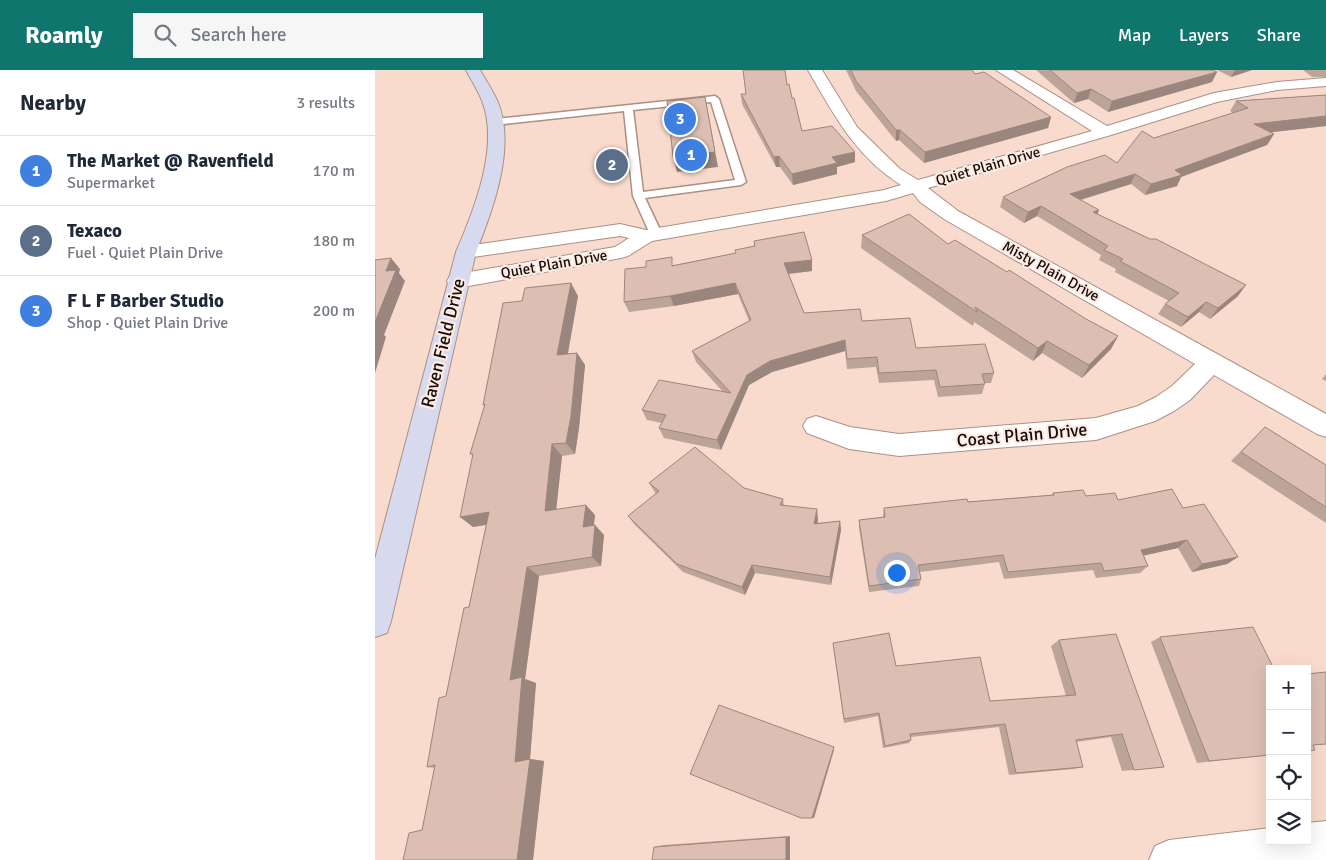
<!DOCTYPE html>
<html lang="en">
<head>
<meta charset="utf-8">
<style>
  body { margin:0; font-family:Signika,sans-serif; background:#f6f6f7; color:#1f2937 }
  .controls { position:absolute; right:15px; bottom:15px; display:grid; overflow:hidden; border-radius:0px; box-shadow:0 5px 20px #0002 }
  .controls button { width:45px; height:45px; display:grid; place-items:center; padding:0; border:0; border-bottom:1px solid #e0e1e3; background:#fff; color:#1f2937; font:25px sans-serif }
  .you { position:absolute; left:521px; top:502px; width:18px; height:18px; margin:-12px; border:4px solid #fff; border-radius:50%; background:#1a73e8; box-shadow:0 0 0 8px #1a73e833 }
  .badge { display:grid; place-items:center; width:32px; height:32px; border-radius:50%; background:#0f766e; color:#fff; font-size:16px; font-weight:700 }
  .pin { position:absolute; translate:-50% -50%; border:2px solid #fff; box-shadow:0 1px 5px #0006 }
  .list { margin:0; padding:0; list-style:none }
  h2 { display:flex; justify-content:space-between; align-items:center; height:65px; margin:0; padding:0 20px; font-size:21px }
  h2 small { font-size:16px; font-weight:400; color:#747a83 }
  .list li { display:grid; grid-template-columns:32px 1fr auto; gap:15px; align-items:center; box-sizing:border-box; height:70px; padding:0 20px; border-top:1px solid #e0e1e3 }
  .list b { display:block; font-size:19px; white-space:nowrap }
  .list p { margin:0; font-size:16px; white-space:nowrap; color:#747a83 }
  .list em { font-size:16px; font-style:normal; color:#747a83 }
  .icon { flex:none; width:28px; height:28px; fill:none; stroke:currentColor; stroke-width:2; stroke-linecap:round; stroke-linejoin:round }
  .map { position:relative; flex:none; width:951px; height:790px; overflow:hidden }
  header { display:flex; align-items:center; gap:30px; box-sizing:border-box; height:70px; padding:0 25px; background:#0f766e; color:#fff }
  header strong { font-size:24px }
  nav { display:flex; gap:28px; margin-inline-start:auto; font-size:18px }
  .search { width:350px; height:45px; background:#f6f6f7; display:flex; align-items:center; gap:12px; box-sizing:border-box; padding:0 18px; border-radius:0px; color:#747a83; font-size:19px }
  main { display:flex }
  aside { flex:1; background:#fff }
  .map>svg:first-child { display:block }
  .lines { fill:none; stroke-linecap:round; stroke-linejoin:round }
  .lane-casing { stroke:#ab9083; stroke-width:3 }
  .street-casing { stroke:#ab9083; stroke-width:2 }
  .secondary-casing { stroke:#ab9083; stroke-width:2 }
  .lane { fill:#fff; fill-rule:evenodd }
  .street { fill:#fff; fill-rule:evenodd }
  .secondary { fill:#d7daef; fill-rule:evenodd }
  .wall { fill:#bda499 }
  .shaded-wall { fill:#9a867d }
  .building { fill:#dcbfb2; stroke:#9a867d }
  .labels { text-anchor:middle; stroke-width:4.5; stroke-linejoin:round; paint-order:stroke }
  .far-street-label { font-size:15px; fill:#150c08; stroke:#fdebe3 }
  .street-label { font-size:18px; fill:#150c08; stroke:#fdebe3 }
</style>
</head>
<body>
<header>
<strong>Roamly</strong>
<div class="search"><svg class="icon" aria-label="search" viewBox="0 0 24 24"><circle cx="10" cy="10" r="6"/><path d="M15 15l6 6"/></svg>Search here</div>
<nav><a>Map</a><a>Layers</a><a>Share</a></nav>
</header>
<main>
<aside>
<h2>Nearby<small>3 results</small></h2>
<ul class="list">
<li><span class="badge" style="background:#3f7fe0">1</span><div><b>The Market @ Ravenfield</b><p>Supermarket</p></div><em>170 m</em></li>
<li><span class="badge" style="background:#5c6f8a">2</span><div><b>Texaco</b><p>Fuel · Quiet Plain Drive</p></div><em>180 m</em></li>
<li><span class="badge" style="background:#3f7fe0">3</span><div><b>F L F Barber Studio</b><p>Shop · Quiet Plain Drive</p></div><em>200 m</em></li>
</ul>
</aside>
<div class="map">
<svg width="951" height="790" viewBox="0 0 951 790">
  <rect width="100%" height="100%" fill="#f8dbcd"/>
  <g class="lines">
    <!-- lane casing -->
    <g class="lane-casing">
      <path id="lane" d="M340,26L344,29L371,112L366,115L270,128L287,164L281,168L275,164L258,126L249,41L120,55L115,52L120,49ZM336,32L360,110L268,122L258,40Z"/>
    </g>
    <!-- street casing -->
    <g class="street-casing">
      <path id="street" d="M433,0H447L482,57L525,99L543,110L717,61L621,0H638L732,56L839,23L902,12L951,8V16L902,20L842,32L736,65L553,118L583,141L951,344V367L942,364L839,305L815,330L799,341L780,351L721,370L524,386L474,379L432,363L428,356L432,349L441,346L475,357L524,364L721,348L763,336L781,327L797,316L820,294L569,149L545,132L538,123L511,131L277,171L253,186L246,188L83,218L75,216L72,211L75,206L83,204L240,177L254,168L245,166L91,188L84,186L81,182L84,178L91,176L245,154L271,160L509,120L526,115C481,87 459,45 433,0Z
        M951,751V790H774L780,776L794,770L895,758V771H932V753Z"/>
    </g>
    <!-- secondary casing -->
    <g class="secondary-casing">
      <path id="secondary" d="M91,0H105C111,10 117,20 122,30C142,75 118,140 101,182L16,551L12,563L0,567V489L81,182C99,140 125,76 107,31C103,20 96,10 91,0Z"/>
    </g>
    <!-- lane -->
    <use href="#lane" class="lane"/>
    <!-- street -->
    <use href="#street" class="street"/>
    <!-- secondary -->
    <use href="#secondary" class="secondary"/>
  </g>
  <!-- wall -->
  <path class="wall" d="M471,0H597L600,4L676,47L673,58L549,93L524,70L521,71L481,21Z
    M661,0H837V12L733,42L713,29L699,33Z
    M842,0H877L856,7Z
    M928,0H951V7H937Z
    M412,15L427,61L480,92L462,97V104L418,115L405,97H401L367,34L366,24H371Z
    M951,25V56L895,62L899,64L892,75L806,107L802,116L770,125L756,114L706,130L722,145L863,226L835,249L824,242L806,257L783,244L790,234L794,231L740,202L741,199L724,190L726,185L662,146L649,153L625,137L628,127L742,93L779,68L858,43L855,41L861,31Z
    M487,165L573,174L711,249L743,266L736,279L707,308L667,283L658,291L599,252L598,256L486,178Z
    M379,171L437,190V201L414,204L429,243L487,251L541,278L619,303L616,313H610L607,324L563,327L559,310L504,313L501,297L472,299L470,281L397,302L374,315L346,380L289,368L284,358L287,353L272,350L267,340L348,322L321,292L317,281L374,251L363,224L299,236L254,242L249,232L271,197L299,195L361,183L379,176Z
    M203,226L193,284L202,283L210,295L204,358L200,384L187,386L181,439L220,445L219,455H220L229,465L226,496L164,506L150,609L161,613L155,689L169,691L158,790H28L47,760L60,698L52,697L94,537L111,455L98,457V386L95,384L147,231Z
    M951,304V311L947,309Z
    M890,357L951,395V453L856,391Z
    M274,413L369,418L408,429L409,435L443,449V453L465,451L466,460L456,515L380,503L370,525L308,502L260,455L253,446L281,424Z
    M678,423L711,426L808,438L863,487L852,494L817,502L803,478L768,485L773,496L765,503L721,508L718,500L629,509L624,492L545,502L546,509L544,516L494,522L484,458V450L508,447L509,438L677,425Z
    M785,567L895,685L822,693L776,572Z
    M684,570L789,697L747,701L736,667L701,672L708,697L699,699L634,705L624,657L536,667V670L534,673L508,678L503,646L469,653L458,573L521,596L615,631L691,626L676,576Z
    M415,766V790H277L279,777L289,775Z"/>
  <!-- shaded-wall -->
  <path class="shaded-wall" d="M860,0H877L856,7Z
    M842,2L837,12L733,42L737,31Z
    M716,19L713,29L699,33L702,23Z
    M330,27L343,97L302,102L298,87Z
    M951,46V56L873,65L879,54Z
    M676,47L673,58L549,93L550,82Z
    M521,60H525L524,70L521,71Z
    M899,64L892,75L806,107L802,116L770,125L776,114L800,100Z
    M480,82V92L462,97V104L418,115L417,104L457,87Z
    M404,86L405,97H401L399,87Z
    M760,104L756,114L691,134L695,124Z
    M666,136L662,146L649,153L653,142Z
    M724,140L720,151L718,142Z
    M16,188L25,199L24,203L30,211L9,265L11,267L0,303V252L11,201Z
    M437,190V201L411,204L409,193Z
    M196,213L203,226L190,298L182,285Z
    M360,213L363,224L299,236L295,226Z
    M871,215L863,226L835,249L843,238Z
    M831,232L824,242L806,257L813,247Z
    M743,266L736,279L707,308L714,295Z
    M470,270V281L397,302L374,315L346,380L342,370L372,305L395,291Z
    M672,271L667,283L658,291L663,278Z
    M202,283L210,295L204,358L200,384L191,373Z
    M177,374L187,386L180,451L170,441Z
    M211,435L220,445L217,466L208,457Z
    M442,439L443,449L441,463L439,454Z
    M114,442L126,452L98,457L85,447Z
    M465,451L466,460L456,515L455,507Z
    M220,455L229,465L226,496L217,487Z
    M812,470L803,478L758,488L766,480Z
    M863,487L852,494L817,502L827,494Z
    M377,495L380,503L370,525L367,517Z
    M152,497L164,506L150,609L161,613L155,689L169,691L158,790H142L140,692L135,610Z
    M459,677V680L439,748H437Z
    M415,766V790H411V767Z"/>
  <!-- building -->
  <path class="building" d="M368,0H410L412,15L414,14L417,28H419L427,61L457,56L480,82L457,87L462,93L417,104L404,86L399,87L366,24H371Z
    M476,0H597L600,4L609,2L676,47L550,82L525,60H521L481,11Z
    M675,0H837L842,2L737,31L716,19L702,23Z
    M951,25V46L879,54L899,64L800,100L807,105L776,114L760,104L695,124L724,140L718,142L775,169H781L871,215L843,238L831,232L813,247L790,234L804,223L745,191L748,189L729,180L733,176L666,136L653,142L628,127L692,97L730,85L742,93L767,61L779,68L873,38L861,31Z
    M330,27L340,82L298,87L292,31Z
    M534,144L573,174L580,170L632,202L634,200L711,249L743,266L714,295L672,271L663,278L600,237L602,242L487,165Z
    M429,162L437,190L409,193L429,243L485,239L487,251L535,248L541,278L610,274L619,303L607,304L610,314L565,317L561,300L504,303L502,287L472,289L470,270L395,291L372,305L342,370L284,358L291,345L267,340L284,310L356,323L317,281L376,250L360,213L295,226L249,232L250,199L271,197V191L297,187V196L361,183L360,180L380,176L379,171Z
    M16,188L11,201L21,200L0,252V190Z
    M196,213L182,285L202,283L196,346L191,373L177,374L170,441L211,435L208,457L220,455L217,487L152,497L135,610L147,607L140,692L155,689L142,790H28L34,763L47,760L60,695L52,697L64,628L71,626L89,538L94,537L114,442L85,447L98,384H95L110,334L108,335L128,233L147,231L150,218Z
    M890,357L951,395V437L866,382Z
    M320,377L369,418L408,429L405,435L442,439L439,454L465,451L455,507L377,495L367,517L302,494L253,446L284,421L274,413Z
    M797,419L808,438L829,434L863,487L827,494L812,470L766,480L773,496L729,501L726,493L633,502L628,485L543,495L546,509L494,516L484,450L510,447L509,438L592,429L593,432L679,425L678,423L708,420L711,426L740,423L743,430Z
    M878,557L899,599H895V685L834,691L785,567Z
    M514,563L521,596L605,587L615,631L701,625L684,570L741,564L789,697L759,700L747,664L701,670L708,697L641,703L630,654L535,664L536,670L510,676L504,643L469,649L458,573Z
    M951,602V674L938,675L940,680L932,681V604Z
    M344,635L459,677L437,748H426L315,704Z
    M411,767V790H277L279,777Z"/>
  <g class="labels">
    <!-- far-street labels -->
    <g class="far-street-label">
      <text transform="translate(613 96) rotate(-16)" y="5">Quiet Plain Drive</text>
      <text transform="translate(179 194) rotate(-10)" y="5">Quiet Plain Drive</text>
      <text transform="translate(676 201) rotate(29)" y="5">Misty Plain Drive</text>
    </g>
    <!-- street labels -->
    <g class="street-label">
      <text transform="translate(68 273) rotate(-76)" y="6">Raven Field Drive</text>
      <text transform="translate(647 365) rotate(-5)" y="6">Coast Plain Drive</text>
    </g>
  </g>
</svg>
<div class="controls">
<button>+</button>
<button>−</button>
<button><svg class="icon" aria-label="locate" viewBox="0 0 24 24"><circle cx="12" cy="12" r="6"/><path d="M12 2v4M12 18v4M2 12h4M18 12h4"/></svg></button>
<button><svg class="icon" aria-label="layers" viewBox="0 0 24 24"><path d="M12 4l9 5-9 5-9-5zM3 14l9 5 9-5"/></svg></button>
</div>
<div class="you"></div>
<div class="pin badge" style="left:316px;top:85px;background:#3f7fe0">1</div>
<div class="pin badge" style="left:237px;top:95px;background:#5c6f8a">2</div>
<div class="pin badge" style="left:305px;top:49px;background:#3f7fe0">3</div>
</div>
</main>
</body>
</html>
